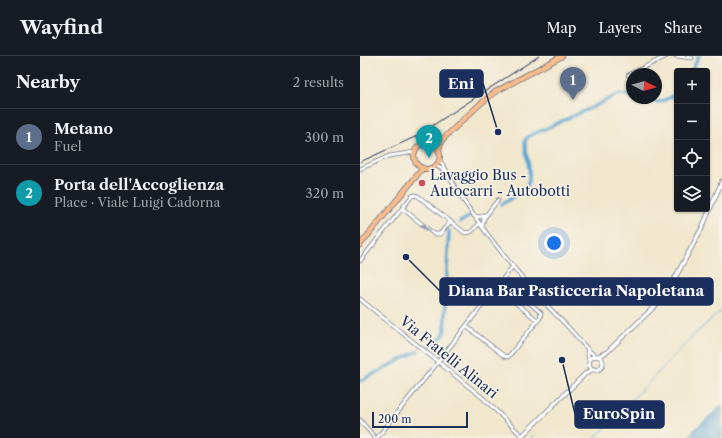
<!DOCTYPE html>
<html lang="en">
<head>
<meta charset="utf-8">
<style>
  body { margin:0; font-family:"Libre Caslon Text",serif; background:#20242c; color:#f1f3f6 }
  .controls { position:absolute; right:12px; top:12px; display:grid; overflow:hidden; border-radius:4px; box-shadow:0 1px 3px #0004 }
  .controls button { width:36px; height:36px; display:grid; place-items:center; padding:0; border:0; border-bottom:1px solid #363941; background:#171b24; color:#f1f3f6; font:20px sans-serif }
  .compass { position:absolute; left:266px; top:12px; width:36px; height:36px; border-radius:50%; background:#171b24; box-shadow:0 1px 3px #0004; rotate:95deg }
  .scale { position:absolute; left:12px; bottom:10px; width:96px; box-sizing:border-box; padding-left:4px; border:2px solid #1b2f5e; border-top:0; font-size:11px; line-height:14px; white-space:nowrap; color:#1b2f5e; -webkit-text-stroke:3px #f7f3e8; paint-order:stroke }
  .you { position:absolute; left:194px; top:187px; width:14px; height:14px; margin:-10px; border:3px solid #fff; border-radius:50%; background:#1a73e8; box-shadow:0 0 0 6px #1a73e833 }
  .badge { display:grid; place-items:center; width:26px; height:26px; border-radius:50%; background:#d1495b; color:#fff; font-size:13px; font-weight:700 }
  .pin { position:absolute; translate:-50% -33px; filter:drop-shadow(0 1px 2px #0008) }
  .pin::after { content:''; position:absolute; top:21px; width:14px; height:12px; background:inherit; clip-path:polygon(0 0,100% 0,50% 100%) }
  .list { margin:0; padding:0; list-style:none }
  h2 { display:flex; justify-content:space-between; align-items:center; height:52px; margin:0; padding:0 16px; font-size:17px }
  h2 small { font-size:13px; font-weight:400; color:#9ea1a6 }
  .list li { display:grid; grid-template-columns:26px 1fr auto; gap:12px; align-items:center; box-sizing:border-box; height:56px; padding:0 16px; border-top:1px solid #363941 }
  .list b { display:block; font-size:15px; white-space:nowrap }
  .list p { margin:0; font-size:13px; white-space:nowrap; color:#9ea1a6 }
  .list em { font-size:13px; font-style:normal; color:#9ea1a6 }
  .icon { flex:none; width:22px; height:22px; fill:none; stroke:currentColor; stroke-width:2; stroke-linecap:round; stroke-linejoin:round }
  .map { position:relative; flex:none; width:362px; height:382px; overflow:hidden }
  header { display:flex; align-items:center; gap:24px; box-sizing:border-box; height:56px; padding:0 20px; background:#171b24; border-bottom:1px solid #363941 }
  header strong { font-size:19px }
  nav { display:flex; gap:22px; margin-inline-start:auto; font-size:14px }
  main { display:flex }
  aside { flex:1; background:#171b24 }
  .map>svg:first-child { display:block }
  .water { fill:url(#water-ripples); stroke:#3a6a98 }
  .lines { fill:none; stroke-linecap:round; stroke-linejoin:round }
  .stream { stroke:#5aa5d2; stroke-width:1 }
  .canal { stroke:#5aa5d2; stroke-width:3.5 }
  .minor-casing { stroke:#666f85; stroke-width:4.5 }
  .tertiary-casing { stroke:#666f85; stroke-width:5 }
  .primary-casing { stroke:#666f85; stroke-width:6 }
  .minor { stroke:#fff; stroke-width:3 }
  .tertiary { stroke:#fff; stroke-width:3.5 }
  .primary { stroke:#f9bc8a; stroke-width:4.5 }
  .rail { stroke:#1b2f5e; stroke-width:1 }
  .oneway { fill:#8d97ae }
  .poi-dot { fill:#d1495b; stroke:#f7f3e8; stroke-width:1.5 }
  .labels { text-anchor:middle; stroke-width:3; stroke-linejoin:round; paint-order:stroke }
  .poi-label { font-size:14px; fill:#1b2f5e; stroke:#f7f3e8; text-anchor:start }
  .street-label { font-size:14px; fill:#1b2f5e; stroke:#f7f3e8 }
  .leader { fill:none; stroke:#1b2f5e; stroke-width:1.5 }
  .callout-dot { fill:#1b2f5e; stroke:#f7f3e8; stroke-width:1.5 }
  .callout { fill:#1b2f5e; stroke:#1b2f5e; stroke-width:1.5 }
  .callout-label { font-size:15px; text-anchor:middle; font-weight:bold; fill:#fff }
</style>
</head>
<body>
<header>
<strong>Wayfind</strong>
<nav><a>Map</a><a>Layers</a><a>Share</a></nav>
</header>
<main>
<aside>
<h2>Nearby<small>2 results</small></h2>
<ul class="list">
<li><span class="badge" style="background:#5c6f8a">1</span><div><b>Metano</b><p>Fuel</p></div><em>300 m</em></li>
<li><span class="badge" style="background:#0f9aa8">2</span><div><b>Porta dell'Accoglienza</b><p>Place · Viale Luigi Cadorna</p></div><em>320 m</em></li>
</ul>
</aside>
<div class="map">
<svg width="362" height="382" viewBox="0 0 362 382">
  <defs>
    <pattern id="water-ripples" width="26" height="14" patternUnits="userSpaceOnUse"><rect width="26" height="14" fill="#5aa5d2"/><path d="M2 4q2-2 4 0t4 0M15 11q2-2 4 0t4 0" fill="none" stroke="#4a87ae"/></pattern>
  </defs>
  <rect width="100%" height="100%" fill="#f7f3e8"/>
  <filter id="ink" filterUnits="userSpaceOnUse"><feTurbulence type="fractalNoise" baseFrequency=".025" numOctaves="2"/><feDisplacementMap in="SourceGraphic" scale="8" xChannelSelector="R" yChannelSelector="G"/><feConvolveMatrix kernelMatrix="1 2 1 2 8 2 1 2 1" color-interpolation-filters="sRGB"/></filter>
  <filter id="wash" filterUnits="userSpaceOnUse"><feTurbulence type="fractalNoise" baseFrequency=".012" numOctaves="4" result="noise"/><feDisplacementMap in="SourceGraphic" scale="16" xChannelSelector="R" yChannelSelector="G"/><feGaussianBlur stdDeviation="0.9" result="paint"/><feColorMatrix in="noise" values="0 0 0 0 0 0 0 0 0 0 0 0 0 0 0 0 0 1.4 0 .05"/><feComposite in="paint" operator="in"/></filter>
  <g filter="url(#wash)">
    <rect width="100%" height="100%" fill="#f1e7cd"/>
    <!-- water -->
    <path class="water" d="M362,349V382H328L334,374Z"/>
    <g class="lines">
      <!-- stream -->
      <path class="stream" d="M171,380L174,382
        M235,382L337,276L362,254"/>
      <!-- canal -->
      <path class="canal" d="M331,15L339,0
        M279,42C298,48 300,48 317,37
        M142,148L166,132C174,116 165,100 165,84L169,80L233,51L259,38L272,40
        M100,166L109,161
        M69,291L74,288L83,280L85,274V252L89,175
        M0,325L58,295"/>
    </g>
  </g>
  <g filter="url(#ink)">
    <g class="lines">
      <!-- minor casing -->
      <g class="minor-casing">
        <path id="minor" d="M316,0L332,2
          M268,19L307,0
          M80,105C89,116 94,132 103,144C133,188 168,231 206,269C216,279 224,291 235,300
          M76,110L86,115
          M0,113L29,100L55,96
          M42,152L74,178H80L90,166
          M114,160L120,161L127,158
          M122,171L124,162L138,144
          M0,205L52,140L55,139L58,140L105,177L111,176L119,168
          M136,231L177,264
          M0,243L123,342L162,380
          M106,270L144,300L148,301L180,262L181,257L143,223
          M227,293L229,304
          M0,364L15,382
          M17,382L78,306L153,210"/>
      </g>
      <!-- tertiary casing -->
      <g class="tertiary-casing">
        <path id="tertiary" d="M238,300L247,296L295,250L308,235L342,172L362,125
          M229 307a7 7 0 1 1 14 0a7 7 0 1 1-14 0Z
          M160,382L226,317L234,313"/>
      </g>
      <!-- primary casing -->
      <g class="primary-casing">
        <path id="primary" d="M54 100a13 13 0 1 1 26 0a13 13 0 1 1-26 0Z
          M79,93L83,83L119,49L135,36L202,0
          M0,189L63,112"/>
      </g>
      <!-- minor -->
      <use href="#minor" class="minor"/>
      <!-- tertiary -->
      <use href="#tertiary" class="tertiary"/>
      <!-- primary -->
      <use href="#primary" class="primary"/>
      <!-- rail -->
      <path class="rail" d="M0,106L55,81L179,0"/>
    </g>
    <!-- one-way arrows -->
    <defs><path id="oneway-solid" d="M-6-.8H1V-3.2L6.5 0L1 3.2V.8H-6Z"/></defs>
    <use class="oneway" href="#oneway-solid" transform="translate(66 172) rotate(-142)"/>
  </g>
  <!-- markers -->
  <circle class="poi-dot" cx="62" cy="127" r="4"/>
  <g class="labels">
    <!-- poi labels -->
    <g class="poi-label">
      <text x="70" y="124">Lavaggio Bus -<tspan x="70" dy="16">Autocarri - Autobotti</tspan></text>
    </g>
    <!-- street labels -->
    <g class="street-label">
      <text transform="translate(89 301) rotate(39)" y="5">Via Fratelli Alinari</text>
    </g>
  </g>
  <!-- callouts -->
  <path class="leader" d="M138 76L123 27M46 201L80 235M202 304L215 358"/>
  <g class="callout-dot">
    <circle cx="138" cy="76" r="4"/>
    <circle cx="46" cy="201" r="4"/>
    <circle cx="202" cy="304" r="4"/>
  </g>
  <g class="callout">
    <rect x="80" y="14" width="43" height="27" rx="4"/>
    <rect x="80" y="222" width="273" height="27" rx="4"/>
    <rect x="215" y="345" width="89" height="27" rx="4"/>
  </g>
  <g class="callout-label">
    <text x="101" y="33">Eni</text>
    <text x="216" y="240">Diana Bar Pasticceria Napoletana</text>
    <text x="259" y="363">EuroSpin</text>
  </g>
</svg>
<div class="controls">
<button>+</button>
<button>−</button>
<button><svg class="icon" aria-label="locate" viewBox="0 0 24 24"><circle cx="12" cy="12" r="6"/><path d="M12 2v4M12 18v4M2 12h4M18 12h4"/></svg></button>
<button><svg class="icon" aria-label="layers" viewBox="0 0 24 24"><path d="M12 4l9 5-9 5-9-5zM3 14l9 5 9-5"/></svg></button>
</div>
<svg class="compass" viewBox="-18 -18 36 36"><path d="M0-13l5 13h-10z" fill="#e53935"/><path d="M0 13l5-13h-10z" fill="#9ea1a6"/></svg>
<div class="scale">200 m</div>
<div class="you"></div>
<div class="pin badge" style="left:213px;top:44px;background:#5c6f8a">1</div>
<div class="pin badge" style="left:69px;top:102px;background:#0f9aa8">2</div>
</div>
</main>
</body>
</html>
